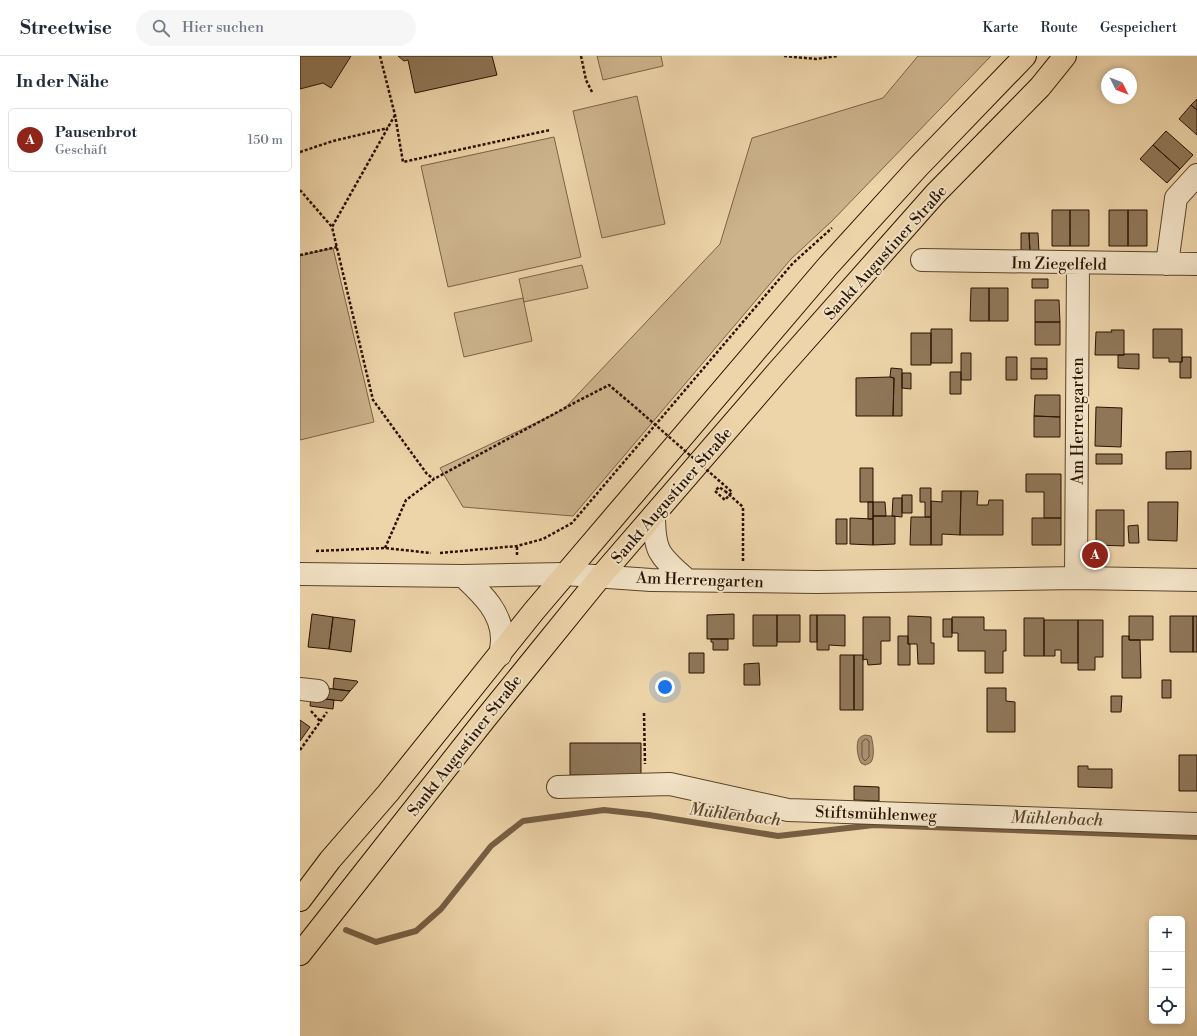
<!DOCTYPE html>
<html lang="de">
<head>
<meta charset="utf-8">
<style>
  body { margin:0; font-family:"Libre Bodoni",serif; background:#f6f6f7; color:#1f2937 }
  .controls { position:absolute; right:12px; bottom:12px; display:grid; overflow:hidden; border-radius:6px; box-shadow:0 2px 6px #0003 }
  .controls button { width:36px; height:36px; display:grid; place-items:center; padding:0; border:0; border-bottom:1px solid #e0e1e3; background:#fff; color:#1f2937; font:20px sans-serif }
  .compass { position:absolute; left:801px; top:12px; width:36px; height:36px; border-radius:50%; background:#fff; box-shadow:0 2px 6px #0003; rotate:132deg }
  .you { position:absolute; left:365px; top:631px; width:14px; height:14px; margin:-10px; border:3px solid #fff; border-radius:50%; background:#1a73e8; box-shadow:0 0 0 6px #1a73e833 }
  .badge { display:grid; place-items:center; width:26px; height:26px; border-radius:50%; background:#8f2418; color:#fff; font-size:13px; font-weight:700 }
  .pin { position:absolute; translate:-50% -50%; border:2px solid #fff; box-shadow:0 1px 4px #0006 }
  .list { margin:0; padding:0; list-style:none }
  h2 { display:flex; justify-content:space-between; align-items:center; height:52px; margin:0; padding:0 16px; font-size:17px }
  h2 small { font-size:13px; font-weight:400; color:#747a83 }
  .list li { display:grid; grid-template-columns:26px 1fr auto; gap:12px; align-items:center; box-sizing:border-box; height:64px; margin:0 8px 8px; padding:0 8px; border:1px solid #e0e1e3; border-radius:6px }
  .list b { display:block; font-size:15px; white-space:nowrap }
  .list p { margin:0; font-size:13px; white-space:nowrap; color:#747a83 }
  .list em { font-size:13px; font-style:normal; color:#747a83 }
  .icon { flex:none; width:22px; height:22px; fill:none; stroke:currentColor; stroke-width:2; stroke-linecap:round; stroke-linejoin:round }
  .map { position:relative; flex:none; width:897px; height:980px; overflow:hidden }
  header { display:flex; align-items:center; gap:24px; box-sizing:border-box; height:56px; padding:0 20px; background:#fff; border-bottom:1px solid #e0e1e3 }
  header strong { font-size:19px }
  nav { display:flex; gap:22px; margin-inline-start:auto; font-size:14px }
  .search { width:280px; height:36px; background:#f6f6f7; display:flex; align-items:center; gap:10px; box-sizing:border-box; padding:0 14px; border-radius:22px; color:#747a83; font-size:15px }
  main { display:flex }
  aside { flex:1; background:#fff }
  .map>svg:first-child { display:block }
  .green { fill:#ccb38c; stroke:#7a6346 }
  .water { fill:#aa9270; stroke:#765f43 }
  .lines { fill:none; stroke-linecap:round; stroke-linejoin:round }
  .shore { stroke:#6a5238; stroke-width:1 }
  .stream { stroke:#765f43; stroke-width:6 }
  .building { fill:#8f7758; stroke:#291300 }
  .minor-casing { stroke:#5a432a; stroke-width:24 }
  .major-casing { stroke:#291300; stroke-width:24 }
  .path { stroke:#291300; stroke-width:2.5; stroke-dasharray:3 2; stroke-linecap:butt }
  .minor { stroke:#f3e3c7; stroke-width:22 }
  .major { stroke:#edd4a9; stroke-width:22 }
  .path-bridge { stroke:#291300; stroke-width:2.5; stroke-dasharray:3 2; stroke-linecap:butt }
  .labels { text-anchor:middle; stroke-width:4; stroke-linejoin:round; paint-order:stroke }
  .street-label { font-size:16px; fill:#291300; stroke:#f3e3c7 }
  .water-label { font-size:17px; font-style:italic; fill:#5d462d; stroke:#f3e3c7 }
</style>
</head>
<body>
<header>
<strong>Streetwise</strong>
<div class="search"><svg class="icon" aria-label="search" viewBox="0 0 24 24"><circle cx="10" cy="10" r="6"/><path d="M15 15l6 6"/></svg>Hier suchen</div>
<nav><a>Karte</a><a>Route</a><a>Gespeichert</a></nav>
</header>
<main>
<aside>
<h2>In der Nähe<small></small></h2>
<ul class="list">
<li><span class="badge">A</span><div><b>Pausenbrot</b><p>Geschäft</p></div><em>150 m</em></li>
</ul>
</aside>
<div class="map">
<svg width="897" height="980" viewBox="0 0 897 980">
  <rect width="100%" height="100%" fill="#edd4a9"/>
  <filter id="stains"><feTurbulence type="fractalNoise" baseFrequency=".005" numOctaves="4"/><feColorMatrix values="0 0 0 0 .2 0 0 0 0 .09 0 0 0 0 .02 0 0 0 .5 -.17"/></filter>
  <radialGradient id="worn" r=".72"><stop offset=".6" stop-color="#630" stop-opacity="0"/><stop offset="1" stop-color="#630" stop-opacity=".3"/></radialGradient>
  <!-- green -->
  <path class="green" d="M297,0H361L363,10L303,24Z
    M618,0H691L532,165L491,203L273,460L163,451L140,412L263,354L420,188L452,82L583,42Z
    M337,40L365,168L302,182L273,55Z
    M254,81L281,201L148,231L121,110Z
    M33,192L74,366L0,384V200Z
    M282,209L288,232L224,246L219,223Z
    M223,242L232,285L164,301L154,257Z"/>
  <!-- water -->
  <path class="water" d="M565,679L571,680C573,686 575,701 571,706C569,708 567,708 565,709L561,707C558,702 556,691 558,685C559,681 562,680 565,679Z"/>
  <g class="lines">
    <!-- shore -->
    <path class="shore" d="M566,683L569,685V701L565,705L562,701V686Z"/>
    <!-- stream -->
    <path class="stream" d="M46,874L76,886L116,875L141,853L191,790L223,765L304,754L349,759L478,780L574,769L897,781"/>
  </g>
  <!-- building -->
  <path class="building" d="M0,0H51L31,32L23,27L0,33Z
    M98,0H192L197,19L115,37L108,4L104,5Z
    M897,43V54L891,49Z
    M891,49L897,54V79L879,63Z
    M866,75L893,99L880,113L853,89Z
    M853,89L880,113L867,127L840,103Z
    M752,154H770V190H752Z
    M770,154H789V190H770Z
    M809,154H828V190H809Z
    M828,154H847V190H828Z
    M721,177H729L730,196H721Z
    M729,177H738L739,196H730Z
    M732,223H748V232H732Z
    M671,232H689V265H670Z
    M689,232H708V265H689Z
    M735,244H759L760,266H735Z
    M735,266H760V289H735Z
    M631,273H652V307H631Z
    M853,273H882V306H869V302H853Z
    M811,274H824V299H795L796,276H812Z
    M611,277H631V309H611Z
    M661,297H671V324H661Z
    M824,298H839V313L818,312V299H824Z
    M706,301H717V324H706Z
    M882,301H891V322H880V306H882Z
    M731,302H747V313H731Z
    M591,312L602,313V360H593L594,322L590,321Z
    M731,313H747V323H731Z
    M650,316H661V338H650Z
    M602,317H611V333L602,332Z
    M590,321L594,322L593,360H556V322Z
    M735,339H760V361L734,360Z
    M796,351L822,352L821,391L795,390Z
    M734,360L760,361V381H734Z
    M891,395V413H866V396Z
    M796,398H822V408H796Z
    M560,412H573V446H560Z
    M726,418H761V462H744V436H726Z
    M620,432H631V461H625V446H620Z
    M642,435H661L660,479L642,478V489H631V445L642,446Z
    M661,435H678L677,449H688L689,444H703V479H660Z
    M602,439H612V457H602Z
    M593,442H602V461L592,460Z
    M568,446H573V463H568Z
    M573,446H585L586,460H573Z
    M848,446H878L877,485L848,484Z
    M796,454H824V490L796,489Z
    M573,460H595V488L573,489Z
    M611,461H631V489H610Z
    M550,462L573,463V489L550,488Z
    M732,462H761V489H732Z
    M536,463H547V488H536Z
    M838,469L839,487H829L828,470Z
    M12,558L33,561L29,593L8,591Z
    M434,558V583H407V559Z
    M453,559H477V590H453Z
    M477,559H500V586H477Z
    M510,559H517V586H510Z
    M517,559H545V590L529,589V594H517Z
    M608,560L631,561V587H634V608H618L617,588H608Z
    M829,560H853V584H829Z
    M870,560H893V596H870Z
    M893,560H897V596H893Z
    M33,561L55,564L51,596L29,593Z
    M563,561H590V585H581V608L568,609L567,603L563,604Z
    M652,561H684V574H706V595H703V617H685V595H658V577H652Z
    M724,562H744V600H724Z
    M643,563H652V581H643Z
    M744,564H778V607H761V594H755V600H744Z
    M778,564H803V601H795V614H778Z
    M598,580H608V588H610V609H598Z
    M822,580H829V584H840L841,622H822Z
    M411,583H428V594H413V586H411Z
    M389,597H404V617H389Z
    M540,599H554V654H540Z
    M554,599H563V654H554Z
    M459,607L460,629H444V608Z
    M34,622L57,625L58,626L50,635L33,633Z
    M862,624H871V642H862Z
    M26,632L50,635L42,645L24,643Z
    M687,632H706V645L715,646V676H687Z
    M811,640H822L821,656H811Z
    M11,641L34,644L33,653L10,650Z
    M0,664L10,671L0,685Z
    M270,687H341V719H270Z
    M879,699H897V735H879Z
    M778,710H788V713H812V732L778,731Z
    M554,730L579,731V745L554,744Z"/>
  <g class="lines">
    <!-- minor casing -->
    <g class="minor-casing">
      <path id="minor" d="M622,204L897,208
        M867,208L876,142L897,119
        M354,459C354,497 360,500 387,524
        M0,518L163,520L265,518L351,524L517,526L776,522L897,524
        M163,520C181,537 202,556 202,583C202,588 201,594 200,599
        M776,522L778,207
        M0,633L18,635
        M258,731L370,728L488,754L897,768"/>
    </g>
    <!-- major casing -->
    <g class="major-casing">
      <path id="major" d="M0,844L30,804L88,737L234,555L527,211L618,111L725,0
        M0,898L185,663L301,520L479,314L635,138L740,31L765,0"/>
    </g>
    <!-- path -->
    <path class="path" d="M80,0L95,59L103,106L250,74
      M281,0L286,24L292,36
      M484,0L516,3L538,0
      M95,59L32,171L73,344L127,418L134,423
      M0,96L33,85L88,72
      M0,134L32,171
      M0,199L37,191
      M425,435L443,451V505
      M85,492L106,444L134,423L276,346L309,329L335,351
      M16,495L85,492L131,497
      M140,497L217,490L243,483L272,467L493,207L532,172
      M217,499V490
      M11,655L20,665
      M344,657L345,708
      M0,694L27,656"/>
    <!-- minor -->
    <use href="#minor" class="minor"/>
    <!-- major -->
    <use href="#major" class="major"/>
    <!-- path-bridge -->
    <path class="path-bridge" d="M335,351L432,436L425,444L415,435L419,431L425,435"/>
  </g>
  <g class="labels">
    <!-- street labels -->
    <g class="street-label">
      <text transform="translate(585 196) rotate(-48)" y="6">Sankt Augustiner Straße</text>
      <text transform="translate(759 207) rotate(1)" y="6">Im Ziegelfeld</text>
      <text transform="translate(777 365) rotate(-90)" y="6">Am Herrengarten</text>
      <text transform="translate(371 439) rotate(-49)" y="6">Sankt Augustiner Straße</text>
      <text transform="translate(400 523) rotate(2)" y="6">Am Herrengarten</text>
      <text transform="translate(164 689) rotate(-52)" y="6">Sankt Augustiner Straße</text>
      <text transform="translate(576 757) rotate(2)" y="6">Stiftsmühlenweg</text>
    </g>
    <!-- water labels -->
    <g class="water-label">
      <text transform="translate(435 758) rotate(7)" y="6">Mühlenbach</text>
      <text transform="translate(757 762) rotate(2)" y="6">Mühlenbach</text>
    </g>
  </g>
  <rect width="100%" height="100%" filter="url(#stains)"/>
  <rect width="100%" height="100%" fill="url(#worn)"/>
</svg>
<div class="controls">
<button>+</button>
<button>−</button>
<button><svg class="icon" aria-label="locate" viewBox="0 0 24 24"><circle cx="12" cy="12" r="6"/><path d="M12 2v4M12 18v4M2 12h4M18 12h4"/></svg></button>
</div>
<svg class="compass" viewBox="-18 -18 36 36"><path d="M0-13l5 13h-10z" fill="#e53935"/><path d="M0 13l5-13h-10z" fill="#747a83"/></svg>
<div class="you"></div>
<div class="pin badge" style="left:795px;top:499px">A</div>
</div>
</main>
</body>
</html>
